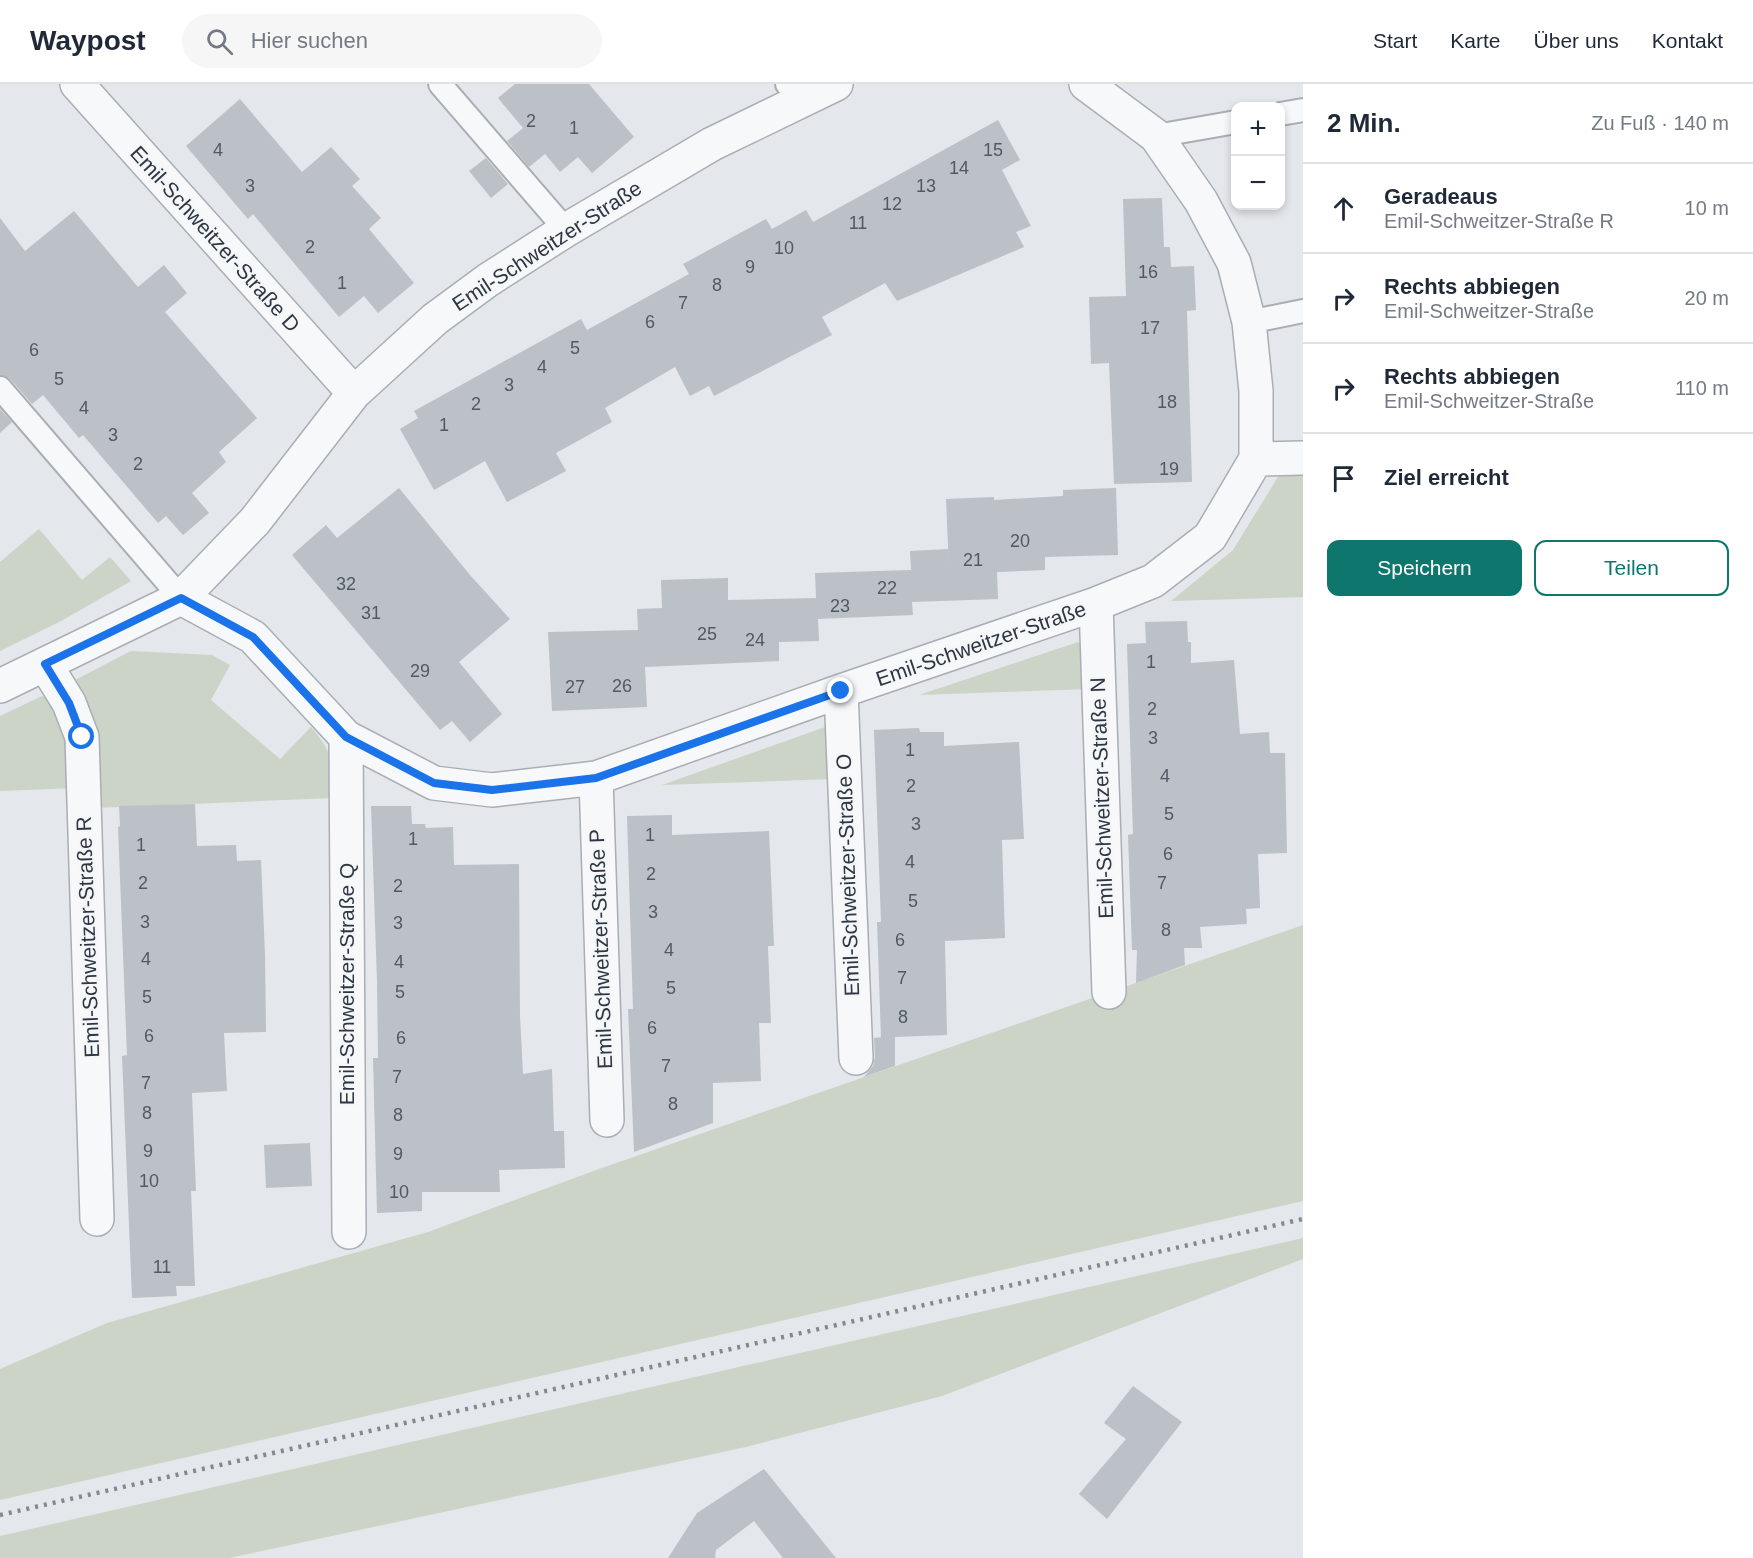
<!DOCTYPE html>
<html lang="de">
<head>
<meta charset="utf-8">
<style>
  body { margin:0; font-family:Arial,sans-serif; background:#f6f6f7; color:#1f2937 }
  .controls { position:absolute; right:18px; top:18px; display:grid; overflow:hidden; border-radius:12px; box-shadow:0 3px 9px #0003 }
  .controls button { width:54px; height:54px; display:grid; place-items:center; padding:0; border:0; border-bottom:2px solid #e0e1e3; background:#fff; color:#1f2937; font:30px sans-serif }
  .stop { position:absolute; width:18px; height:18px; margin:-14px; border:4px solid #1a73e8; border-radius:50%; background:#fff }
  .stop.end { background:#1a73e8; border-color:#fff; box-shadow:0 2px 6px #0008 }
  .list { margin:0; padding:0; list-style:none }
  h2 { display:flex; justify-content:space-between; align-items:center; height:78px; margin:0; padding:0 24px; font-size:26px }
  h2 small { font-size:20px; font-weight:400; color:#747a83 }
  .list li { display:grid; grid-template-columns:39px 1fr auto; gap:18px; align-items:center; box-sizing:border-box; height:90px; padding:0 24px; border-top:2px solid #e0e1e3 }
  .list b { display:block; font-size:22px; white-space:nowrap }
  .list p { margin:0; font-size:20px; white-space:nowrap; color:#747a83 }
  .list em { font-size:20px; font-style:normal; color:#747a83 }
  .actions { display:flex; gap:12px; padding:18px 24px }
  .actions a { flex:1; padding:14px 0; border:2px solid #0f766e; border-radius:12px; text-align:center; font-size:21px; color:#0f766e }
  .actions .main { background:#0f766e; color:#fff }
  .icon { flex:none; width:33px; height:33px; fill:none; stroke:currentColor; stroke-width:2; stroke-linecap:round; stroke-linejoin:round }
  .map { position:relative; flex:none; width:1303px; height:1474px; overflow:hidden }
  header { display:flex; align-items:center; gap:36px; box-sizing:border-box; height:84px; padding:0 30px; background:#fff; border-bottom:2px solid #e0e1e3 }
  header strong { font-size:28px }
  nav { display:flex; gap:33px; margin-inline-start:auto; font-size:21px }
  .search { width:420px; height:54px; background:#f6f6f7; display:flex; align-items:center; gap:15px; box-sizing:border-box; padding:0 21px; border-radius:33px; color:#747a83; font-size:22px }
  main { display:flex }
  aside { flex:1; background:#fff }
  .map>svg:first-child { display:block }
  .green { fill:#cbd4c6 }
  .building { fill:#bcc1c7 }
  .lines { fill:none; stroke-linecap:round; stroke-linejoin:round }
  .service-casing { stroke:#a9aeb5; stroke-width:26 }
  .minor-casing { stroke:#a9aeb5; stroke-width:36 }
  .service { stroke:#f7f8f9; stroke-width:22 }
  .minor { stroke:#f7f8f9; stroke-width:33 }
  .rail { stroke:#7f8893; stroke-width:4.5; stroke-dasharray:3 6; stroke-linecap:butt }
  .route { stroke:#1a73e8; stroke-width:8 }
  .labels { text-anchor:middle; stroke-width:4.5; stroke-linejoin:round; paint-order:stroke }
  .number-label { font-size:18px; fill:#515963 }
  .street-label { font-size:21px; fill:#2d3642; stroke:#f4f6f8 }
</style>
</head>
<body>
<header>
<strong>Waypost</strong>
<div class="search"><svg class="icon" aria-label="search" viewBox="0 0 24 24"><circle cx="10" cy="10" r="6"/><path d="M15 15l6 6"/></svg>Hier suchen</div>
<nav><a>Start</a><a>Karte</a><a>Über uns</a><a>Kontakt</a></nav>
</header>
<main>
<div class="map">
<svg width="1303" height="1474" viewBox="0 0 1303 1474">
  <rect width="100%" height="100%" fill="#e4e7eb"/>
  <!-- green -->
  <path class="green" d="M1303,387V513L1171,517L1233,466L1281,388Z
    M39,445L82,496L110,473L131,497L61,537L0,567V478Z
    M1078,558L1087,564L1088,605L919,611Z
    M131,567L212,571L230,581L211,616L280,675L311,643C335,671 332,678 332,714L93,724L73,597Z
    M42,612L55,615L70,644L76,704L0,707V632Z
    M825,643L834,651L836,695L662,701Z
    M1303,841V1117L0,1416V1285L107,1239L428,1148L599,1085Z
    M1303,1154V1175L942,1312L746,1363L229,1474H0V1452Z"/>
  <!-- building -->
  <path class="building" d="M515,0H589L634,53L592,89L578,73L560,88L545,70L529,83L507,57L523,44L498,14Z
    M240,15L302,88L331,63L360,95L352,102L381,134L369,145L414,199L378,229L364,212L339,233L253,130L248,135L186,62Z
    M998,36L1020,76L1002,86L1031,142L1016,148L1024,163L897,217L885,199L822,233L832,251L714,312L709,302L690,312L675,283L605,324L612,338L556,369L566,387L507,418L485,377L434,406L400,345L418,334L414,327L581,235L587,246L689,190L683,180L766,135L772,145L806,126L813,138Z
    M486,74L508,100L491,114L469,87Z
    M1162,114L1164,163H1170L1171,183L1194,182L1196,226L1187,227L1192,398L1114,400L1109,279L1091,280L1089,213L1126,212L1123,115Z
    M74,127L138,203L164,181L187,209L165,228L257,334L219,368L226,378L192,409L209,429L183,451L166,432L158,439L83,351L79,354L43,311L32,320L10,295L0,291V134L25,167Z
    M0,325L12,338L0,349Z
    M399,404L470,491L510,535L459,578L502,630L470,658L452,637L440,646L292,471L326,441L337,454Z
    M1116,404L1118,471L1045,473V486L997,488L998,515L912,518L913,531L818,535L819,557L779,558V577L645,583L647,623L552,627L548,548L638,546L637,525L662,524L661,496L728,494V516L816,514L815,489L911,486L910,467L948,465L949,485L946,415L994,413V416L1063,412V406Z
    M1187,537L1188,558H1191V579L1234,576L1240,650L1269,648L1270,669H1285L1287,769L1258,770L1260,824L1246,825L1247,840L1200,843L1202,864H1184L1185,881L1136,899L1137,866H1132L1128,751L1133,750L1127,560L1146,559L1145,538Z
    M919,644L920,648H944V662L1019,658L1024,755L1002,756L1005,854L945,857L947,951L895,953V982L864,993L873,982L875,973L874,954L883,953H881L877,838H881L874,646Z
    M195,720L197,762L236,761L237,777L261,776L265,871L266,948L224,949L227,1007L192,1009L196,1107H191L195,1202H176L177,1212L132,1214L122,972L127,971L118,743L120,742L119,722Z
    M371,722H411L412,740H425L426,744L453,743L454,781L519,780L520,932L523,990L552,985L554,1047H564L565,1084L499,1086L500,1108H422V1127L377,1129L373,974H378L377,897Z
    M672,731V751L769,747L774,862H768L771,939H759L761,997L713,999V1039L634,1068L628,925H633L627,732Z
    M310,1059L312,1102L266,1104L264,1061Z
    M1133,1302L1182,1338L1107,1435L1079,1410L1126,1355L1104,1339Z
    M764,1385L836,1474H783L754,1437L716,1466L715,1474H668L697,1429Z"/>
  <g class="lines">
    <!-- service casing -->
    <g class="service-casing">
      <path id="service" d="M440,0L566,146
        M787,0L801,17
        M1280,30L1303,26
        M1156,52L1236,38
        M1249,238L1303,227
        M0,304L181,514"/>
    </g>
    <!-- minor casing -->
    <g class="minor-casing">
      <path id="minor" d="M77,0L354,309
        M1256,375L1303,374
        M181,514L253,553L346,653L434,699L492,706L596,694L841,607L1096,520L1153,497L1210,453L1256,375V307L1249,238L1234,179L1201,117L1156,52L1086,0
        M1096,520L1109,908
        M45,580L69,619L82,653L97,1135
        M0,602L181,514L255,437L354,309L435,235L488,196L566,146L712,60L836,0
        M841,607L856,974
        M346,653L349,1148
        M596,694L607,1036"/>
    </g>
    <!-- service -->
    <use href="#service" class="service"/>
    <!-- minor -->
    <use href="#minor" class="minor"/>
    <!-- rail -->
    <path class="rail" d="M0,1431L1303,1135"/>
  </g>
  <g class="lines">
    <!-- route -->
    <path class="route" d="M82,653L69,619L45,580L181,514L253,553L346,653L434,699L492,706L596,694L841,607"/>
  </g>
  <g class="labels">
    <!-- number labels -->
    <g class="number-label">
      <text x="531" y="43">2</text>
      <text x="574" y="50">1</text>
      <text x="218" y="72">4</text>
      <text x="993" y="72">15</text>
      <text x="959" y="90">14</text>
      <text x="250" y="108">3</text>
      <text x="926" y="108">13</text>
      <text x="892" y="126">12</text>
      <text x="858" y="145">11</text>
      <text x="310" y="169">2</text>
      <text x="784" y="170">10</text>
      <text x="750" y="189">9</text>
      <text x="1148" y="194">16</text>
      <text x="342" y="205">1</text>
      <text x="717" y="207">8</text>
      <text x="683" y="225">7</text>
      <text x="650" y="244">6</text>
      <text x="1150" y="250">17</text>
      <text x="575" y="270">5</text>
      <text x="34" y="272">6</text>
      <text x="542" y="289">4</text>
      <text x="59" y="301">5</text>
      <text x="509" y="307">3</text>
      <text x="1167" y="324">18</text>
      <text x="476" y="326">2</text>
      <text x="84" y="330">4</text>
      <text x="444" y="347">1</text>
      <text x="113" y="357">3</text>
      <text x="138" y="386">2</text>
      <text x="1169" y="391">19</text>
      <text x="1020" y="463">20</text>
      <text x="973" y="482">21</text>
      <text x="346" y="506">32</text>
      <text x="887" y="510">22</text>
      <text x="840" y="528">23</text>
      <text x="371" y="535">31</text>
      <text x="707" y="556">25</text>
      <text x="755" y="562">24</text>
      <text x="1151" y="584">1</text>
      <text x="420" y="593">29</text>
      <text x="622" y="608">26</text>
      <text x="575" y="609">27</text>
      <text x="1152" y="631">2</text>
      <text x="1153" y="660">3</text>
      <text x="910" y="672">1</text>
      <text x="1165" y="698">4</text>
      <text x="911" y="708">2</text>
      <text x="1169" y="736">5</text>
      <text x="916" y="746">3</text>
      <text x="650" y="757">1</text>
      <text x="413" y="761">1</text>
      <text x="141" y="767">1</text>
      <text x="1168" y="776">6</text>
      <text x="910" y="784">4</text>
      <text x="651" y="796">2</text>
      <text x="143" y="805">2</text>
      <text x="1162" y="805">7</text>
      <text x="398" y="808">2</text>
      <text x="913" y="823">5</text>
      <text x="653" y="834">3</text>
      <text x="145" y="844">3</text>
      <text x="398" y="845">3</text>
      <text x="1166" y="852">8</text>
      <text x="900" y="862">6</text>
      <text x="669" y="872">4</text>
      <text x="146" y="881">4</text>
      <text x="399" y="884">4</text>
      <text x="902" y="900">7</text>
      <text x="671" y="910">5</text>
      <text x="400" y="914">5</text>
      <text x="147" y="919">5</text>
      <text x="903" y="939">8</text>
      <text x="652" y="950">6</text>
      <text x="149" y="958">6</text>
      <text x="401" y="960">6</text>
      <text x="666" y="988">7</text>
      <text x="397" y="999">7</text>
      <text x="146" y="1005">7</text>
      <text x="673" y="1026">8</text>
      <text x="147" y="1035">8</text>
      <text x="398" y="1037">8</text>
      <text x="148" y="1073">9</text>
      <text x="398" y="1076">9</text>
      <text x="149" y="1103">10</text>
      <text x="399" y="1114">10</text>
      <text x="162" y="1189">11</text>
    </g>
    <!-- street labels -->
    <g class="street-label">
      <text transform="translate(215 155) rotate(48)" y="7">Emil-Schweitzer-Straße D</text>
      <text transform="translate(547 162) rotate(-33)" y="7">Emil-Schweitzer-Straße</text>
      <text transform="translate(981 560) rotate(-19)" y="7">Emil-Schweitzer-Straße</text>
      <text transform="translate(1102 714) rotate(-92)" y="7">Emil-Schweitzer-Straße N</text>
      <text transform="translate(848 791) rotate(-92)" y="7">Emil-Schweitzer-Straße O</text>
      <text transform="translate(88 853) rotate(-92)" y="7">Emil-Schweitzer-Straße R</text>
      <text transform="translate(601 865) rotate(-92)" y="7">Emil-Schweitzer-Straße P</text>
      <text transform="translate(347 900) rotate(-90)" y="7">Emil-Schweitzer-Straße Q</text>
    </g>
  </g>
</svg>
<div class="controls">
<button>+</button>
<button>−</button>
</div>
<div class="stop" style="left:82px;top:653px"></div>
<div class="stop end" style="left:841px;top:607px"></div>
</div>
<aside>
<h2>2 Min.<small>Zu Fuß · 140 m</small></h2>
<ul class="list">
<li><svg class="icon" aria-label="ahead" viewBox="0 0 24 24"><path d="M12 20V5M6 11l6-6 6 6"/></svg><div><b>Geradeaus</b><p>Emil-Schweitzer-Straße R</p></div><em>10 m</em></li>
<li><svg class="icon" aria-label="right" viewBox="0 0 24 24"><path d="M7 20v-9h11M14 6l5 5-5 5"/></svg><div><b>Rechts abbiegen</b><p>Emil-Schweitzer-Straße</p></div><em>20 m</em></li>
<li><svg class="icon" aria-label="right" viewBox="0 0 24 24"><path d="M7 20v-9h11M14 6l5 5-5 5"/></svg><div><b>Rechts abbiegen</b><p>Emil-Schweitzer-Straße</p></div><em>110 m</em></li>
<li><svg class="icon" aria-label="arrive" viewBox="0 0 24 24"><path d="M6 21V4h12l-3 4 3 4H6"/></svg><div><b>Ziel erreicht</b></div></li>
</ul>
<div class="actions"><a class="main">Speichern</a><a>Teilen</a></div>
</aside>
</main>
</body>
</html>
